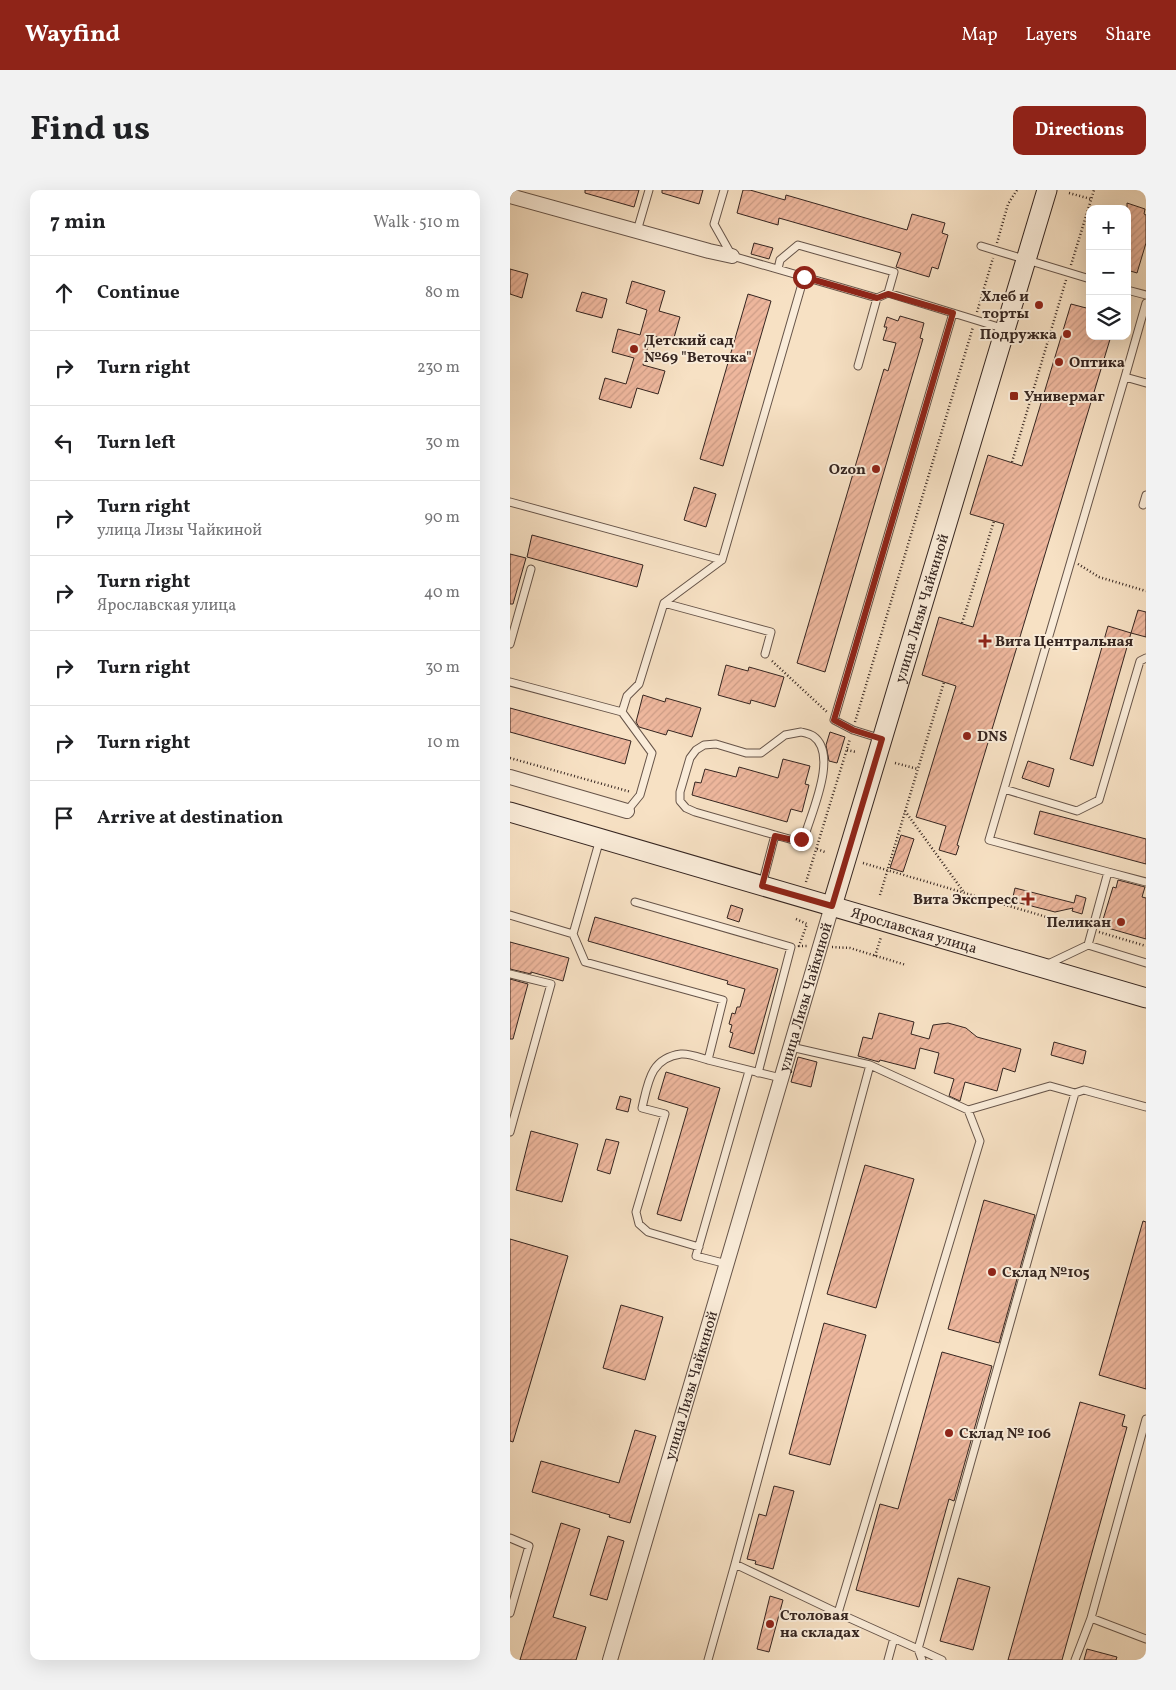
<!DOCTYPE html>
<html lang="en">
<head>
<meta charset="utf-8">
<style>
  body { margin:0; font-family:Vollkorn,serif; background:#f2f2f2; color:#202124 }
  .controls { position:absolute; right:15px; top:15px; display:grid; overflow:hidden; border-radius:10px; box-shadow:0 5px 20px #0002 }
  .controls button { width:45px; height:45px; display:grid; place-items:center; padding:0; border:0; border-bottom:1px solid #e0e0e0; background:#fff; color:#202124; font:25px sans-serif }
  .stop { position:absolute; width:15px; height:15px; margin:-11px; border:4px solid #8f2418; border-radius:50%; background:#fff }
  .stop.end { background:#8f2418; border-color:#fff; box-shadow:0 1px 5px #0008 }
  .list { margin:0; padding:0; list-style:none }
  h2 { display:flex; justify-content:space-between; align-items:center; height:65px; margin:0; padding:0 20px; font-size:21px }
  h2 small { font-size:16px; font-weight:400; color:#757577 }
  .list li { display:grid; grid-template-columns:32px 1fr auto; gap:15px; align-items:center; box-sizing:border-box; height:75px; padding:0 20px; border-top:1px solid #e0e0e0 }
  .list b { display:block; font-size:19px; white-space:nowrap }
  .list p { margin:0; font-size:16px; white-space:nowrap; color:#757577 }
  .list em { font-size:16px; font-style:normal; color:#757577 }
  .icon { flex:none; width:28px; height:28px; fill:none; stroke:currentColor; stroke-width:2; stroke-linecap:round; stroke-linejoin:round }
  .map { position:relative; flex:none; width:636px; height:1470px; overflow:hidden; border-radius:10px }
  header { display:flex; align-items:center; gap:30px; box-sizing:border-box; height:70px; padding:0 25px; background:#8f2418; color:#fff }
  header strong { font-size:24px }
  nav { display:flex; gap:28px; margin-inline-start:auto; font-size:18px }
  .intro { display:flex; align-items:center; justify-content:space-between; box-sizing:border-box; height:120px; padding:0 30px }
  h1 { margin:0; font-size:35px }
  .button { padding:12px 22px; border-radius:10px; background:#8f2418; color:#fff; font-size:18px; font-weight:700 }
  main { display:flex; gap:30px; padding:0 30px }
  aside { flex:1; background:#fff; border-radius:10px; box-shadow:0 5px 20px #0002 }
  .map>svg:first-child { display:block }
  .building { fill:url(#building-hatch); stroke:#352520 }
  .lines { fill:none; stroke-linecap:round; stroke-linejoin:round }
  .lane-casing { stroke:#665449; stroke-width:9 }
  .street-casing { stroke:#665449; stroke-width:16 }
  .secondary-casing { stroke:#352520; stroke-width:21 }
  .path { stroke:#352520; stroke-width:2.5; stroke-dasharray:1 2.5; stroke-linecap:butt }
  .lane { stroke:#faecd9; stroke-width:7 }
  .street { stroke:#faecd9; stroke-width:14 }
  .secondary { stroke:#faecd9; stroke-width:19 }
  .route { stroke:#8f2418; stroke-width:6 }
  .poi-dot { fill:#8f2418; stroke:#faecd9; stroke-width:2 }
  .labels { text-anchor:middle; stroke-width:4; stroke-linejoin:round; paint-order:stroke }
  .poi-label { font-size:15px; font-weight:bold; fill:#352520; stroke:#faecd9; text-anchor:start }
  .street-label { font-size:15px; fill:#352520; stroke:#faecd9 }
</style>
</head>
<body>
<header>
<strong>Wayfind</strong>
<nav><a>Map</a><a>Layers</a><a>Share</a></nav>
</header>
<div class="intro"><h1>Find us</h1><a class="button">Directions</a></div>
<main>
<aside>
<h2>7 min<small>Walk · 510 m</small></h2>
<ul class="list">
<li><svg class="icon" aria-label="ahead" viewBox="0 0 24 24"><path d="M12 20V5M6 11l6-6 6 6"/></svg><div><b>Continue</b></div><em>80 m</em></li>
<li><svg class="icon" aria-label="right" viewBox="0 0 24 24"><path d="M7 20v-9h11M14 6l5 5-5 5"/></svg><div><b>Turn right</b></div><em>230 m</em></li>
<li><svg class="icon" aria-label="left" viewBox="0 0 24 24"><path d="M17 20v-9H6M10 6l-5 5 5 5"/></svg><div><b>Turn left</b></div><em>30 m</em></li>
<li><svg class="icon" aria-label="right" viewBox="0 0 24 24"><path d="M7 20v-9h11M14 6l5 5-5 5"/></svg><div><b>Turn right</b><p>улица Лизы Чайкиной</p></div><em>90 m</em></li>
<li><svg class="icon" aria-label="right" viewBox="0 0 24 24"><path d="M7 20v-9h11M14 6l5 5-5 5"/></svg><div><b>Turn right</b><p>Ярославская улица</p></div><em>40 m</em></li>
<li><svg class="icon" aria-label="right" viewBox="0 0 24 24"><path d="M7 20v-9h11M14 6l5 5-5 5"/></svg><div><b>Turn right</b></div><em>30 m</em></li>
<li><svg class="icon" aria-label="right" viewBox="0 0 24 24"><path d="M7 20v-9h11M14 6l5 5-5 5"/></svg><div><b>Turn right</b></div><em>10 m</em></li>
<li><svg class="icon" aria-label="arrive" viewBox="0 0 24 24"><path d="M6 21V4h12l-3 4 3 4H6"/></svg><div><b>Arrive at destination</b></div></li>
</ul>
</aside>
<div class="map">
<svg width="636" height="1470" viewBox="0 0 636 1470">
  <defs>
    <pattern id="building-hatch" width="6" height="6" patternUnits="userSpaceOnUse" patternTransform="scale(1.25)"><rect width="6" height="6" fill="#eeb79d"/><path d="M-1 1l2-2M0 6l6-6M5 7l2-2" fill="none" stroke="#cd9d87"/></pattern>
  </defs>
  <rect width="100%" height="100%" fill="#f7e1c4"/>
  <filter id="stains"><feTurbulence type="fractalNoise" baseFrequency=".004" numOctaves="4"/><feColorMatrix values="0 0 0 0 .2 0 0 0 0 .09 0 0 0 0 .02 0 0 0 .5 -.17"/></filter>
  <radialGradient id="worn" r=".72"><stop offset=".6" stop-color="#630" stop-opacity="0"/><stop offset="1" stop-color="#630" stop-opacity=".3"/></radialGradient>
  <!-- building -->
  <path class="building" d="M75,0H129L124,17L75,3Z
    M152,0H193L189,14L152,3Z
    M233,0H240L275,10L276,5L397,40L402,24L435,33L432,43L438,45L428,79L422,77L419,87L386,77L391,63L269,28L268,35L227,23Z
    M617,13L635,19L634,24L636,25V53L627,83L617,80Z
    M244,53L263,58L259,69L241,64Z
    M0,79L18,84L12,108L0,104Z
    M122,91L155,101L149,121L170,127L163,151L141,145L133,175L155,181L148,204L127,198L121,218L89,209L95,188L116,194L124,168L102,162L108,139L130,145L137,120L116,113Z
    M72,102L97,109L92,128L66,121Z
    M238,104L261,111L213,276L190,269Z
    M561,114L580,119V146H601L447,655L449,656L446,665L429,660L436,636L406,627L446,496L412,485L429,427L463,437L494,334L460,324L478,265L512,276Z
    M390,126L414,133L410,148L413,149L315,482L287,473L374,179L378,181L386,153L373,150L377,137H374L377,127L388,131Z
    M184,297L206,304L196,337L174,330Z
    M22,345L133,375L127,397L17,367Z
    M0,364L16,368L3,414H0Z
    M628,420L636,422V447L621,443Z
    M598,436L621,443L583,576L560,569Z
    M216,475L238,481L239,477L274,487L265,517L241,510L240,514L208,505Z
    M133,505L155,512L156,508L191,518L182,547L158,540L156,545L129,537L126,532Z
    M0,518L121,551L115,574L0,542Z
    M320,542L335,547L327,573L319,571L316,555Z
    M273,569L300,576L295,594L299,595L292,622L281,619L277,632L182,605L185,592L191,593L195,579L226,587L229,577L268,588Z
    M518,571L544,579L539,597L512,588Z
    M530,621L636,649V674L524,644Z
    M391,645L404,649L393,682L380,678Z
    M608,690L635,697L632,707L636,708V749L591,736L603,697L606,698Z
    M505,698L564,713L566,705L576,708L572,724L562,721L563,718L545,722L502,711Z
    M221,715L233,719L229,732L217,728Z
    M85,727L268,779L244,864L219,857L223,843L220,842L222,835L219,834L222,823L225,824L227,817H230L235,799L217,794L218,791L78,751Z
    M0,752L59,768L53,791L21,782V784L0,779Z
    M0,789L18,794L3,849H0Z
    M369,823L404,832L401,844L419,849L423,835L438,833L456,838L467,847L511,859L505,882L493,878L487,901L455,892L450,911L439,906L444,889L424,883L429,863L410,858L405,879L370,870L369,872L348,866L353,847L362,849Z
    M544,852L576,861L573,874L541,865Z
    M288,867L307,872L301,897L281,892Z
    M156,882L210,898L171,1031L147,1024L178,918L148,909Z
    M110,906L121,909L118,922L106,919Z
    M21,941L68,954L52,1012L6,1000Z
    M96,949L109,952L100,984L87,980Z
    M355,975L404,989L366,1118L317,1104Z
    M474,1010L525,1025L489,1153L438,1139Z
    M633,1031L636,1032V1199L589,1185Z
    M0,1049L58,1066L3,1252L0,1251Z
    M111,1115L153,1127L135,1190L93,1178Z
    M314,1133L356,1145L320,1275L279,1264Z
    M432,1162L482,1176L444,1311L439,1309L409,1417L346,1400L370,1314L388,1319Z
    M570,1212L615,1225L612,1236L617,1237L552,1470H498Z
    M125,1240L146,1246L120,1333L99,1327L100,1325L22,1302L31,1271L109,1293Z
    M264,1296L284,1301L263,1379L245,1374L246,1371L237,1369L249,1324L256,1326Z
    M51,1333L70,1339L43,1427L76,1437L66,1470H10Z
    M98,1346L114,1351L97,1410L80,1405Z
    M448,1388L480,1397L463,1460L430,1451Z
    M260,1406L273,1410L259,1462L247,1459Z
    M577,1459L607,1467L606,1470H574Z"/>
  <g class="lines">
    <!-- lane casing -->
    <g class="lane-casing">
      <path id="lane" d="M214,0L204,34L222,66L367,108L378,103L495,139
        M127,41L139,0
        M471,56L580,89
        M268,79L270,70L288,55L384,82L378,103
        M617,100L636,105
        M636,113L615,187L636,193
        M348,176L367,108
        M0,312L212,370
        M633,315L636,305
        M154,413L261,442L255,464
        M0,454L21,379
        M0,492L112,522
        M291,542C295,543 300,544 303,546C328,563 303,619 296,642L291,649L283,650L265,645L185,622L176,618L170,611V602L180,568L186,560L194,555L206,554L236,563H251L275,545Z
        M372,549L343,540L324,530L443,123
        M494,599L567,621L589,610L630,471L636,468
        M117,621L130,605L142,563L112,522L117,506L129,494L154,413L212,370L294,87
        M90,649L63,744L75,772L213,810L198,870L271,888
        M598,682L636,692
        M252,695L265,645
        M125,712L281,757L248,883
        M0,725L63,744
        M578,755L598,682L479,650L615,187
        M536,775L578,755L636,773
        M0,784L41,794L0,942
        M281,857L360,875L458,920L540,896L565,903L408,1459L328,1423L470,951L458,920
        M565,903L574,900L636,917
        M189,1057L138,1042L129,1034L126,1022L155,924L132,918C138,893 140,868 171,864C179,863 191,868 198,870
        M217,1074L186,1066L239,881
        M0,1348L19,1356L0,1423
        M328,1423L225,1374L360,875
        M581,1428L636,1229
        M198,1470L225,1374
        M378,1470L384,1448
        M412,1470L408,1459L432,1470
        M565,1470L581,1428L636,1449"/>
    </g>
    <!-- street casing -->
    <g class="street-casing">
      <g id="street">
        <path d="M0,6L199,61L222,66"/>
        <path d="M0,587L117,621"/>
        <path id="s1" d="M100,1470L322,716"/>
      </g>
    </g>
    <!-- secondary casing -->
    <g class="secondary-casing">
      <g id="secondary">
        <path id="s2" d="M0,622L636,808"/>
        <path id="s3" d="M322,716L537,0"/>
      </g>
    </g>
    <!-- path -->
    <path class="path" d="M559,3L581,9
      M487,53L498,14L507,0
      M561,75L584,0
      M467,122L483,68
      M502,272L556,90
      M568,374L589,387L636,401
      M452,433L484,331
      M262,471L318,523
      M345,532L463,137
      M337,560L346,562
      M0,568L121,602
      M385,573L408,579
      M395,621L453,701
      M307,659L315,662
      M353,673L574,738
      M296,692L340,549
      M370,705L434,492
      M286,729L297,734L289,756H297
      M589,742L636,756
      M322,757L340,758L396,775
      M365,766L371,747"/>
    <!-- lane -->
    <use href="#lane" class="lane"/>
    <!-- street -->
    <use href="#street" class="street"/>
    <!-- secondary -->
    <use href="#secondary" class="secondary"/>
  </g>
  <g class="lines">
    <!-- route -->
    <path class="route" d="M291,649L283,650L265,646L252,696L322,716L372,549L343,540L324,530L443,123L378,104L367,108L294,87"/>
  </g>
  <!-- markers -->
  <g class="poi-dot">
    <circle cx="529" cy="115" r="5"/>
    <circle cx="557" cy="144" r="5"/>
    <circle cx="124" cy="159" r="5"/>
    <circle cx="549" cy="172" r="5"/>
    <rect x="499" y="201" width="10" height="10" rx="2.5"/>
    <circle cx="366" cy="279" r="5"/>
    <path d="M472.5 443.5h5v5h5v5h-5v5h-5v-5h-5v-5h5z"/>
    <circle cx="457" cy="546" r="5"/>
    <path d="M515.5 701.5h5v5h5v5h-5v5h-5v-5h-5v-5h5z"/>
    <circle cx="611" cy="732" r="5"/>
    <circle cx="482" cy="1082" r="5"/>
    <circle cx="439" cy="1243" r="5"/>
    <circle cx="260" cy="1434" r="5"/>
  </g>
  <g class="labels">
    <!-- poi labels -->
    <g class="poi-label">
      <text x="519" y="111" text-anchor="end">Хлеб и<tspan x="519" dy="17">торты</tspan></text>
      <text x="547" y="149" text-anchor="end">Подружка</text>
      <text x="134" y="155">Детский сад<tspan x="134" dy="17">№69 "Веточка"</tspan></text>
      <text x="559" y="177">Оптика</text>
      <text x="514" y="211">Универмаг</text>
      <text x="356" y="284" text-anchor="end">Ozon</text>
      <text x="485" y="456">Вита Центральная</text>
      <text x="467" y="551">DNS</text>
      <text x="508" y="714" text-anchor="end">Вита Экспресс</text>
      <text x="601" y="737" text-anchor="end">Пеликан</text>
      <text x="492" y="1087">Склад №105</text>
      <text x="449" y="1248">Склад № 106</text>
      <text x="270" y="1430">Столовая<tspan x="270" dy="17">на складах</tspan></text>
    </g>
    <!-- street labels -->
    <g class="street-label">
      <text dy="5" stroke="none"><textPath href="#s3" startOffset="311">улица Лизы Чайкиной</textPath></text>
      <text dy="5" stroke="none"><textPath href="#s2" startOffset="421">Ярославская улица</textPath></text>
      <text dy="5" stroke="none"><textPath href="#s1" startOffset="691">улица Лизы Чайкиной</textPath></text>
      <text dy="5" stroke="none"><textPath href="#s1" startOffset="286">улица Лизы Чайкиной</textPath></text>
    </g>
  </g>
  <rect width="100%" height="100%" filter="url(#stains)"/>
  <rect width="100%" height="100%" fill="url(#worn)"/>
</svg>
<div class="controls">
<button>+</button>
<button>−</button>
<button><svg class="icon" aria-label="layers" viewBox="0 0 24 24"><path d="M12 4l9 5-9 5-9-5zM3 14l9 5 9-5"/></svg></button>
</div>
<div class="stop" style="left:294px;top:87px"></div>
<div class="stop end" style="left:291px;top:649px"></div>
</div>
</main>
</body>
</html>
